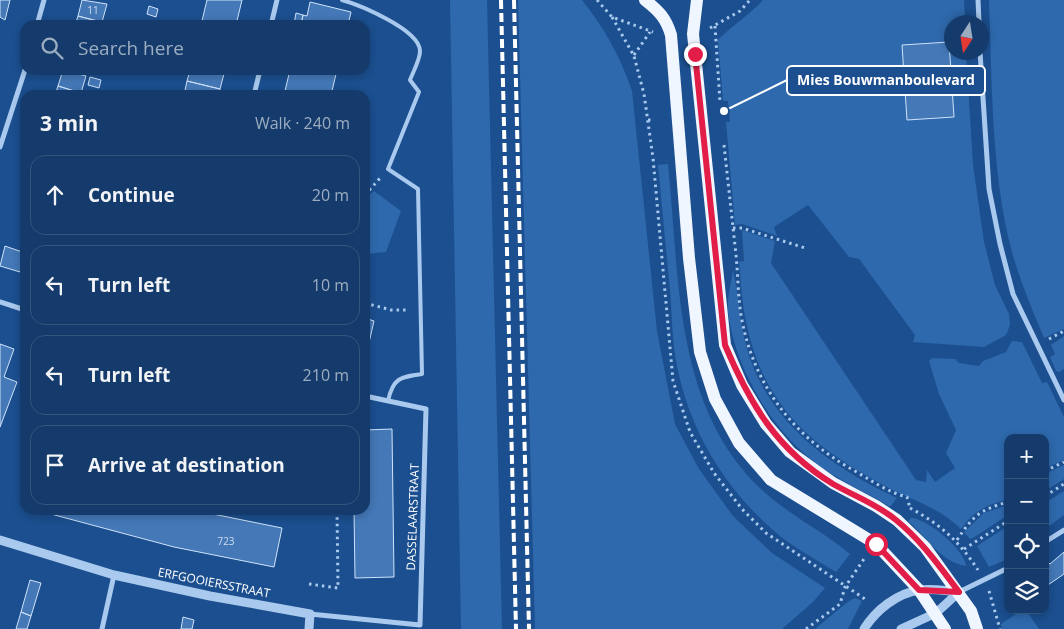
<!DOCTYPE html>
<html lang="en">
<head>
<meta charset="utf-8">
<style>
  body { margin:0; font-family:"Open Sans",sans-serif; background:#214673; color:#f1f3f6 }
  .controls { position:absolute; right:15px; bottom:15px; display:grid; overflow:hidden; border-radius:10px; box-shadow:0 2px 8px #0003 }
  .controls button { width:45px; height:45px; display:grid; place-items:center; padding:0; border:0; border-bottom:1px solid #33557e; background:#143b6b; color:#f1f3f6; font:25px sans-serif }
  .compass { position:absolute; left:944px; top:15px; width:45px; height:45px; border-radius:50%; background:#143b6b; box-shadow:0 2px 8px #0003; rotate:192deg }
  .stop { position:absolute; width:15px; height:15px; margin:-11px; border:4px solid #e11d48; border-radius:50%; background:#fff }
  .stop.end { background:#e11d48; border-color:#fff; box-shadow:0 1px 5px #0008 }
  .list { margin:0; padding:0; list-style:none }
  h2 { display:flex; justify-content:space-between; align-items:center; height:65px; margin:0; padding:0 20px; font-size:21px }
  h2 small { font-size:16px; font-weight:400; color:#9dadc1 }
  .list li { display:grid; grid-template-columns:32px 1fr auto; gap:15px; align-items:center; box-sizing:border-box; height:80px; margin:0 10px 10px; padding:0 10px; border:1px solid #33557e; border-radius:15px }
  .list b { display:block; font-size:19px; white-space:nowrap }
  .list em { font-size:16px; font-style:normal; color:#9dadc1 }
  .icon { flex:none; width:28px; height:28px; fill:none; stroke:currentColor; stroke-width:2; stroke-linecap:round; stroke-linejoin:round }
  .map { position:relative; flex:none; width:1064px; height:629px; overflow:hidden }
  .search { position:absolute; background:#143b6b; box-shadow:0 2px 8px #0003; left:20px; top:20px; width:350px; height:55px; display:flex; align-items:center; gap:12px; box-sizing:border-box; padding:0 18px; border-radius:15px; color:#9dadc1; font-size:19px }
  .panel { position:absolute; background:#143b6b; box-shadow:0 2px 8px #0003; left:20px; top:90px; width:350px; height:425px; border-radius:15px }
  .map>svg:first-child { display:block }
  .green { fill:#2e69ad }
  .building { fill:#4478b7; stroke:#cfe3fa }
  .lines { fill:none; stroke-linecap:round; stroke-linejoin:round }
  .path { stroke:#a9c9ee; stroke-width:3; stroke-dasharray:2.5 4; stroke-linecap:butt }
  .service { stroke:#a9c9ee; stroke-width:4 }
  .minor { stroke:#a9c9ee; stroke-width:5 }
  .tertiary { stroke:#a9c9ee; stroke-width:9 }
  .primary { stroke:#f0f6ff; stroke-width:12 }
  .rail { stroke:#fff; stroke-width:4; stroke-dasharray:9 4; stroke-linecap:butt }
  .route { stroke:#e11d48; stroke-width:6 }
  .labels { text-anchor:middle; stroke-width:4; stroke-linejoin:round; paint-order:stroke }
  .number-label { font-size:10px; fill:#d0dded }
  .street-label { font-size:12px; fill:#fff; stroke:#1b4f8f }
  .leader { fill:none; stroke:#fff; stroke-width:2 }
  .callout-dot { fill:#fff; stroke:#1b4f8f; stroke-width:2 }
  .callout { fill:#1b4f8f; stroke:#fff; stroke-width:2 }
  .callout-label { font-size:14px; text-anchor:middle; font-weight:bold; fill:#fff }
</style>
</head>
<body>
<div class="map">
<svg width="1064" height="629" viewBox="0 0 1064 629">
  <rect width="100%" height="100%" fill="#1b4f8f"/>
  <!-- green -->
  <path class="green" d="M450,0H487L502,629H461Z
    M518,0H582C605,29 620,56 632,91L657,331L675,424L699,469L733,516L772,553L825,588L813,602L782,629H535Z
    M763,0H964L965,22H952V52L966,53L973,165L984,242L995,285L1009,314L1010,325L1006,335L984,347L913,342L915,335L859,259L849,257L808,205L774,227L777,236L742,224L735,225L726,122H730L728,101H723L718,41C719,36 754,11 763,0Z
    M989,0H1064V329L1044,338C1032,309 1020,281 1012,252C991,174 992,80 989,0Z
    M668,164C680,280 673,415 770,497C795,518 825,533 850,554L836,572C815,559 792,547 773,530C724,487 690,431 677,366C672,341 672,315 670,290C666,249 662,207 658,165Z
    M374,191L401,211L386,252L365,254V199Z
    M742,230L775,241L771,263L916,480L926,482L927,470L935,482L955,468L946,453L956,430L939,394L929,361L932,358L955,359L959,363L979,366L983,361L1006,352L1012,341L1022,342L1042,383L1047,382L1064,417V460L1045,468V438H1008V500C988,503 973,512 961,529C936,506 918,503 889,488C817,450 765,410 747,326C742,305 741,283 739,262L744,261Z
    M733,270C739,294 739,321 746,345C766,421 829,466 897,498L890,507C869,493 845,484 824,469C774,435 735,371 728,311C727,298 731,283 733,270Z
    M1064,336V369L1059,372L1056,371L1050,357L1055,354L1051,345Z
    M1064,465V479L1045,491V474Z
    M1064,491V515L1045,529V503Z
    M1008,505V515L973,538L970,539L964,532L984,513Z
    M911,518C927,518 966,551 966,566C940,562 927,537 908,521Z
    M1008,526V559L989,567L977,546Z
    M855,598L862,601L848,629H815C822,624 849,599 855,598Z
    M1022,610H1026L1039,629H1002L1001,624Z"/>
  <!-- building -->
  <path class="building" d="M0,0H10L5,20L0,17Z
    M82,0L107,4L102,22L78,16Z
    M207,0H242L236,25H201Z
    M310,2L351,12L348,25H301L303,15L307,16Z
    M149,6L158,9L156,17L147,14Z
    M296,13L303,15L301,25L294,24Z
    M78,16L108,24L107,25H75Z
    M949,42L954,117L907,120L902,45Z
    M63,70L86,76L81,93L58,86Z
    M190,70H225L220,89L187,81Z
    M290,70H337L331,95H284Z
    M90,77L101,80L99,88L88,85Z
    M187,81L220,89L219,95H184Z
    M58,86L81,93L80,95H55Z
    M5,246L25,253L20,272L0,266Z
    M365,318L374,321L365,360Z
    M0,344L14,349L4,377L17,382L0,427Z
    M392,429L394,577L355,578L354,510H365V430Z
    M36,510H193L282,528L274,567L174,547Z
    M1064,552V574L1045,587V560L1050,564Z
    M30,580L41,583L31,616L21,612Z
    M21,612L31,616L27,629H16Z
    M183,617L194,620L192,629H181Z"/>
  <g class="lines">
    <!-- path -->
    <path class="path" d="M597,0L612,17L653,32
      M612,17L634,56L644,94L653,158L673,381L690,432L714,473L742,509L766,533L868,601
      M715,26L720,102
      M710,28L740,11L750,0
      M634,55L650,32
      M648,120H653
      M724,145C728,182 732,218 736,255C738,275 738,296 741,315C753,385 793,436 853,470C871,480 887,492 907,497L910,508
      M365,195L381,177
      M733,228H742L805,248
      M365,303L391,310H409
      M1049,339L1064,331
      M1045,471L1064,462
      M1045,496L1064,484
      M910,508C940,524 960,542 978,570
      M957,540C973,516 979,510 1008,502
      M964,549L1008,521
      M309,584L338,588L337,510
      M989,591L1000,629
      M806,629L840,604L845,587L866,556"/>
    <!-- service -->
    <path class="service" d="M342,0C360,5 420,30 420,51C420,60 413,72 410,80L419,92L388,169L418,189L422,374C400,377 393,378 388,401"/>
    <!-- minor -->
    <path class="minor" d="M978,0L979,22
      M37,25L44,0
      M271,25L277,0
      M980,52L989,189L1000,244L1013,294L1064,400
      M254,95L260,70
      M0,147L25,70
      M0,302L25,310
      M1045,542L1064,530
      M959,592L1008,568
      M310,614L420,625L426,409L365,396
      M102,629L114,575"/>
    <!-- tertiary -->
    <path class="tertiary" d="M0,540L114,575L210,596L310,614L309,629
      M864,629C876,610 897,593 920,590C932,588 946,591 959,592
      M901,629L936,613L959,592"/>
    <!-- primary -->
    <path class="primary" d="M645,0C659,11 666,18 671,35L689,258L700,352L715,399L739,443L771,480L876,544L919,590L945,629
      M697,0L693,34L725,345L742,385L766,424L790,452L833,483L876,506L897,520L925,547L971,611L977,629"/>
    <!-- rail -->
    <path class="rail" d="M501,0L516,629
      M514,0L529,629"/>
  </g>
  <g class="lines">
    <!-- route -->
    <path class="route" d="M695,54L725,345C750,404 777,450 833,484C854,496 877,504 896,520C921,540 940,567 959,592L919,590L876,544"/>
  </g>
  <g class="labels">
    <!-- number labels -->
    <g class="number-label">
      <text x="93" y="14">11</text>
      <text x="226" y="545">723</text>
    </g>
    <!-- street labels -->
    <g class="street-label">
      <text transform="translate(413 517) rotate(-88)" y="4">DASSELAARSTRAAT</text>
      <text transform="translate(214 583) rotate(11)" y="4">ERFGOOIERSSTRAAT</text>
    </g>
  </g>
  <!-- callouts -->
  <path class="leader" d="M724 111L787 80"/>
  <circle class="callout-dot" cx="724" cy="111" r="5"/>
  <rect class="callout" x="787" y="66" width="198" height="29" rx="5"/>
  <g class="callout-label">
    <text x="886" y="85">Mies Bouwmanboulevard</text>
  </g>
</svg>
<div class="controls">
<button>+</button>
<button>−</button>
<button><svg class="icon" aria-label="locate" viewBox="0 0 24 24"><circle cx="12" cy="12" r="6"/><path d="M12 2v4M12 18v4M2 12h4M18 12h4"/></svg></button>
<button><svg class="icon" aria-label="layers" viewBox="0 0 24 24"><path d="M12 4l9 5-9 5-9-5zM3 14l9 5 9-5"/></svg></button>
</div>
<svg class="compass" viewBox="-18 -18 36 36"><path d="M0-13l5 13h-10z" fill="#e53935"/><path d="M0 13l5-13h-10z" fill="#9dadc1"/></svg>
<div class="stop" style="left:876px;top:544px"></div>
<div class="stop end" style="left:695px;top:54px"></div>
<div class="search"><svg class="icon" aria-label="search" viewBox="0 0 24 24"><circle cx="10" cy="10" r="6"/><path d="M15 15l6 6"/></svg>Search here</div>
<section class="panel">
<h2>3 min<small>Walk · 240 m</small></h2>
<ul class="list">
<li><svg class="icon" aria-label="ahead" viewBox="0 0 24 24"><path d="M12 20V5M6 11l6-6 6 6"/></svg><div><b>Continue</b></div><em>20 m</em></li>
<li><svg class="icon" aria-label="left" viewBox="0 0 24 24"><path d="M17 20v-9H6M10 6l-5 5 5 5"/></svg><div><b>Turn left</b></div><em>10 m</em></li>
<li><svg class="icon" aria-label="left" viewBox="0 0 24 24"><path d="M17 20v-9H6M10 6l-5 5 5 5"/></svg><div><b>Turn left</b></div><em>210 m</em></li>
<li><svg class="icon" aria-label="arrive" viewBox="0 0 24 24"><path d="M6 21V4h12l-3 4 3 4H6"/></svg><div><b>Arrive at destination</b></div></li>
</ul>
</section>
</div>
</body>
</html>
